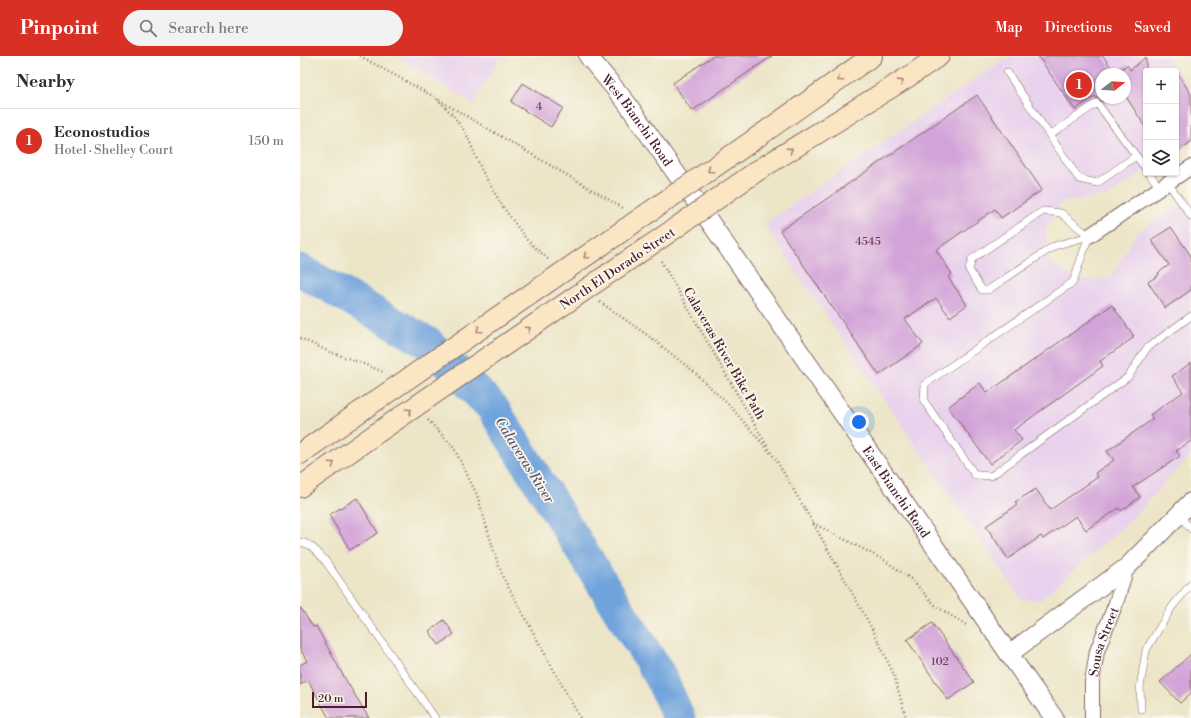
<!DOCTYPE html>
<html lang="en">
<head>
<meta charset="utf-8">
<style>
  body { margin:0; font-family:"Libre Bodoni",serif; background:#f2f2f3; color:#2b2b33 }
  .controls { position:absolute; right:12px; top:12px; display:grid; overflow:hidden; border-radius:4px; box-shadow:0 1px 3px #0004 }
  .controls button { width:36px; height:36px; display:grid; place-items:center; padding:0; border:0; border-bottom:1px solid #e1e1e2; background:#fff; color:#2b2b33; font:20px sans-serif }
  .compass { position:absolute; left:795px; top:12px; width:36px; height:36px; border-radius:50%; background:#fff; box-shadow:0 1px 3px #0004; rotate:73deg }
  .scale { position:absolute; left:12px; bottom:10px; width:55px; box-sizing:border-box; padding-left:4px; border:2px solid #4a1f2b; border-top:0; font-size:11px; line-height:14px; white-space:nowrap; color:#4a1f2b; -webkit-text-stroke:3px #fbf7ec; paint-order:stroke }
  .you { position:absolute; left:559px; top:366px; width:14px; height:14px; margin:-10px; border:3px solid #fff; border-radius:50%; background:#1a73e8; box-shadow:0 0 0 6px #1a73e833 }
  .badge { display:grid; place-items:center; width:26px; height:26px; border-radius:50%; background:#d93025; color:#fff; font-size:13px; font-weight:700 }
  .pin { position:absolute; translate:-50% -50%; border:2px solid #fff; box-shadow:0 1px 4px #0006 }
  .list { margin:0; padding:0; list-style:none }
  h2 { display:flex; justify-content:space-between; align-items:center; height:52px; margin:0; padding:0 16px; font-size:17px }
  h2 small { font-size:13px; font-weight:400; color:#7c7c81 }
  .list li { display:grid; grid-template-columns:26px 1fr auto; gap:12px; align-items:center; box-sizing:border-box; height:64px; padding:0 16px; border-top:1px solid #e1e1e2 }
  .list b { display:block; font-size:15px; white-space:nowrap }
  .list p { margin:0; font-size:13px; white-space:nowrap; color:#7c7c81 }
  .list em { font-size:13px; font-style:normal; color:#7c7c81 }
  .icon { flex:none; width:22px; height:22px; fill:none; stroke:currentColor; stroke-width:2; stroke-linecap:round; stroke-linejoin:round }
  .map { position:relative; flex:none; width:891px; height:662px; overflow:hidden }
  header { display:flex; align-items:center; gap:24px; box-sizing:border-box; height:56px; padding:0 20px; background:#d93025; color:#fff }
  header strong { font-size:19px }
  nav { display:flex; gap:22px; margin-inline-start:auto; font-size:14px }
  .search { width:280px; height:36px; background:#f2f2f3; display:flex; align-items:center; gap:10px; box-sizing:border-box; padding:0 14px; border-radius:22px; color:#7c7c81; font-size:15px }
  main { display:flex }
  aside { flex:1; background:#fff }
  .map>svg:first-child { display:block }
  .built { fill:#e9d2ed; fill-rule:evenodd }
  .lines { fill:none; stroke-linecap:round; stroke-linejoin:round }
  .river { stroke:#70a3dc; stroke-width:33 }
  .building { fill:#d2a3d8 }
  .service-casing { stroke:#836462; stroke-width:8 }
  .minor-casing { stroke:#836462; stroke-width:16 }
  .tertiary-casing { stroke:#836462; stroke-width:20 }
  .secondary-casing { stroke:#836462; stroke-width:22 }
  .path { stroke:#836462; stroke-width:2.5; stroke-dasharray:1 3; stroke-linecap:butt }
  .service { stroke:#fff; stroke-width:7 }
  .minor { stroke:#fff; stroke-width:14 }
  .tertiary { stroke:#fff; stroke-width:18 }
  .secondary { stroke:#fbe6c4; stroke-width:20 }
  .secondary-bridge-casing { stroke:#836462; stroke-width:22; stroke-linecap:butt }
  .secondary-bridge { stroke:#fbe6c4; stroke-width:20 }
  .oneway { stroke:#a28278 }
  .labels { text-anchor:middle; stroke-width:3.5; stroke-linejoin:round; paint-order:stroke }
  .number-label { font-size:11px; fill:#6c4056 }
  .street-label { font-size:13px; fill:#4a1f2b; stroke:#fbf7ec }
  .water-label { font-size:14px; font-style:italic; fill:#595472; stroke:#fbf7ec }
</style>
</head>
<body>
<header>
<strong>Pinpoint</strong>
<div class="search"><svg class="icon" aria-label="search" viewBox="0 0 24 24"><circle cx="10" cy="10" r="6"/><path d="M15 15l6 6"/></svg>Search here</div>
<nav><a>Map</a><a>Directions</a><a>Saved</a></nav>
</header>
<main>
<aside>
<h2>Nearby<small></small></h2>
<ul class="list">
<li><span class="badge">1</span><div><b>Econostudios</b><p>Hotel · Shelley Court</p></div><em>150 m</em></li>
</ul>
</aside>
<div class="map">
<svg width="891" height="662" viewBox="0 0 891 662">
  <rect width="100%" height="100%" fill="#fbf7ec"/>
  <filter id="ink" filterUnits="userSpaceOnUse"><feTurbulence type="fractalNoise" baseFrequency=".025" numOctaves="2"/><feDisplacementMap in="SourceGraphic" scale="8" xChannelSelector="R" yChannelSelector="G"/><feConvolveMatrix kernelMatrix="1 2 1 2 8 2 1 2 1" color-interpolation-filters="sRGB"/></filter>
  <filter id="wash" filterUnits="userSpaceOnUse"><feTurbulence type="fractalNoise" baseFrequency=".012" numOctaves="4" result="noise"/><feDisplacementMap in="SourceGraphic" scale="16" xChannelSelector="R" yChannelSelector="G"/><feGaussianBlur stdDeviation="0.9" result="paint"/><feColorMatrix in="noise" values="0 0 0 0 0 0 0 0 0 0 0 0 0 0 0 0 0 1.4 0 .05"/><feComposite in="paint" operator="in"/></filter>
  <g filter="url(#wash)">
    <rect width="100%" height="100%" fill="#ece5c7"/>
    <!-- built -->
    <path class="built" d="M96,0H201L173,48Z
      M709,0H866L891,34V82L876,15H846V114L809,140L761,146L745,176L752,207L777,225L810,222L837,176L891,141V398L831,464L740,544L721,543L464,168ZM801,18H825V42H801Z"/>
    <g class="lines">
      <!-- river -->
      <path class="river" d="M0,214L128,287L192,351L359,618L379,662"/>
    </g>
    <g id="blocks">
      <!-- building -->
      <path class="building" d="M413,0H472L392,55L373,27Z
        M738,0H803L815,17L827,9L830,14L846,1V72L825,39V18H801V42H808L803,46L799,43L796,42L795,40L775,54Z
        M876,15L891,38V86L876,96Z
        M223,27L263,52L251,71L211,46Z
        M677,39L742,134L701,162L695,153L636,194L652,218L648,221L667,249L650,261L636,242L605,263L623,288L579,319L480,175Z
        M871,171L891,200V234L865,252L848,226L859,219L858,217L869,209L851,184Z
        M812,249L834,280H832L833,282L800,305L803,310L714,374L722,384L690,408L648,351L680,327L687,337Z
        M891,307V385L876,395L880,400L833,431L840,441L821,455L819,452L786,474L776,460L743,483L741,480L708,503L686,470L717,449L715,446L736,433L750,454L798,421L795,417L814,404L807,395L853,363L850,359L883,336L872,320Z
        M57,442L78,477L50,494L29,459Z
        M0,551L13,571L16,570L44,621L69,662H29L8,624L0,629V609L7,605L0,593Z
        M144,564L154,578L139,589L129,575Z
        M632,567L674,626L648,644L607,584Z
        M891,598V637L880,647L860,626Z"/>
    </g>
  </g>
  <g filter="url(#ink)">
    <use href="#blocks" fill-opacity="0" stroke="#836462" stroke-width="1"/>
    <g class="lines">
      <!-- service casing -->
      <g class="service-casing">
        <path id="service" d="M707,16L779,123L797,127L836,100
          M750,79L797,47L846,113
          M849,117L860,132
          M868,127L891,160
          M743,155L761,157L789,180L754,190L688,234H682L669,214L672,203Z
          M789,180L773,226L625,328L624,345L675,419L691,420L828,321L847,292L891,260
          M879,459L891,473
          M0,486C10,487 17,496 24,503L135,662
          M841,653L840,632L846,594L872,551L891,528"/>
      </g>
      <!-- minor casing -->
      <g class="minor-casing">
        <g id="minor">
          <path d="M789,180L891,111"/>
          <path id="s1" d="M792,662V626L797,595L816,547L827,511"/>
        </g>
      </g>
      <!-- tertiary casing -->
      <g class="tertiary-casing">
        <g id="tertiary">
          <path id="s2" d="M288,0L326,46L385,130L709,598L754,662"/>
          <path d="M709,598L827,511L891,446"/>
        </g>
      </g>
      <!-- secondary casing -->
      <g class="secondary-casing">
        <path id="secondary" d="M442,92L572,0
          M457,115L608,21L639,0
          M318,178L345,159
          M333,201L361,182
          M0,398L61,355
          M0,431L77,377"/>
      </g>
      <!-- path -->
      <path class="path" d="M60,0L136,42L152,58L166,77L182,115L203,151L227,184L249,204
        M139,44L323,152
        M361,205L471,397
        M300,246L350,281L393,315L430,350L475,402L513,467L574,576L594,619L606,662
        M0,282L30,296L64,308L83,316
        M128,364L154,392L177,439L197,505L203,521L280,662
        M513,467L584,504L611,523L636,550L666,569"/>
      <!-- service -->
      <use href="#service" class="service"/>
      <!-- minor -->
      <use href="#minor" class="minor"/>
      <!-- tertiary -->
      <use href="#tertiary" class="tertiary"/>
      <!-- secondary -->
      <use href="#secondary" class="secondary"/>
      <!-- secondary-bridge casing -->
      <g class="secondary-bridge-casing">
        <path id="secondary-bridge" d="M345,159L442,92
          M361,182L457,115
          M61,355L318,178
          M77,377L333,201"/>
      </g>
      <!-- secondary-bridge -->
      <use href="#secondary-bridge" class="secondary-bridge"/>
    </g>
    <!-- one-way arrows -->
    <defs><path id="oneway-chevron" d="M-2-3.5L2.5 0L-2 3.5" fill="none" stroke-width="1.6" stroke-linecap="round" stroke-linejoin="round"/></defs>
    <g class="oneway">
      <use href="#oneway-chevron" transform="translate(540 23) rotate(145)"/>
      <use href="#oneway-chevron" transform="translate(601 26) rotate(-32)"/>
      <use href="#oneway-chevron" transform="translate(490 94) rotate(-32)"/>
      <use href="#oneway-chevron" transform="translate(410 114) rotate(145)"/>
      <use href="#oneway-chevron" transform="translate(286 200) rotate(145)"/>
      <use href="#oneway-chevron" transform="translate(228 273) rotate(-35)"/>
      <use href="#oneway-chevron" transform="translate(179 274) rotate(145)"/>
      <use href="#oneway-chevron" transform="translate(109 355) rotate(-35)"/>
      <use href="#oneway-chevron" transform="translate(32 408) rotate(-35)"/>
    </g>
  </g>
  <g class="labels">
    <!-- number labels -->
    <g class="number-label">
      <text x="239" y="54">4</text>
      <text x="568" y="189">4545</text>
      <text x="640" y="609">102</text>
    </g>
    <!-- street labels -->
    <g class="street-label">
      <text dy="5" stroke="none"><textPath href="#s2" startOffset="81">West Bianchi Road</textPath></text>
      <text transform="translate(317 212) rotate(-34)" y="5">North El Dorado Street</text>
      <text transform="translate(425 297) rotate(60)" y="5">Calaveras River Bike Path</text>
      <text dy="5" stroke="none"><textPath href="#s2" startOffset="534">East Bianchi Road</textPath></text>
      <text dy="5" stroke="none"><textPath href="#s1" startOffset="78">Sousa Street</textPath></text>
    </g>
    <!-- water labels -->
    <g class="water-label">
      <text transform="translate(225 404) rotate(58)" y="5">Calaveras River</text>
    </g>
  </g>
</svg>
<div class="controls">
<button>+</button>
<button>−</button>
<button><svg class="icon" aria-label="layers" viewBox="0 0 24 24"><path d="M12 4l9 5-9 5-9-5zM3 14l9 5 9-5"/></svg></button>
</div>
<svg class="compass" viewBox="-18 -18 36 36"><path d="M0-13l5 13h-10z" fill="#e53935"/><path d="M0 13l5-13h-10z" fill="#7c7c81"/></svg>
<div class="scale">20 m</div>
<div class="you"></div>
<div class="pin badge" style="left:779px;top:29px">1</div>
</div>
</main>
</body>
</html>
